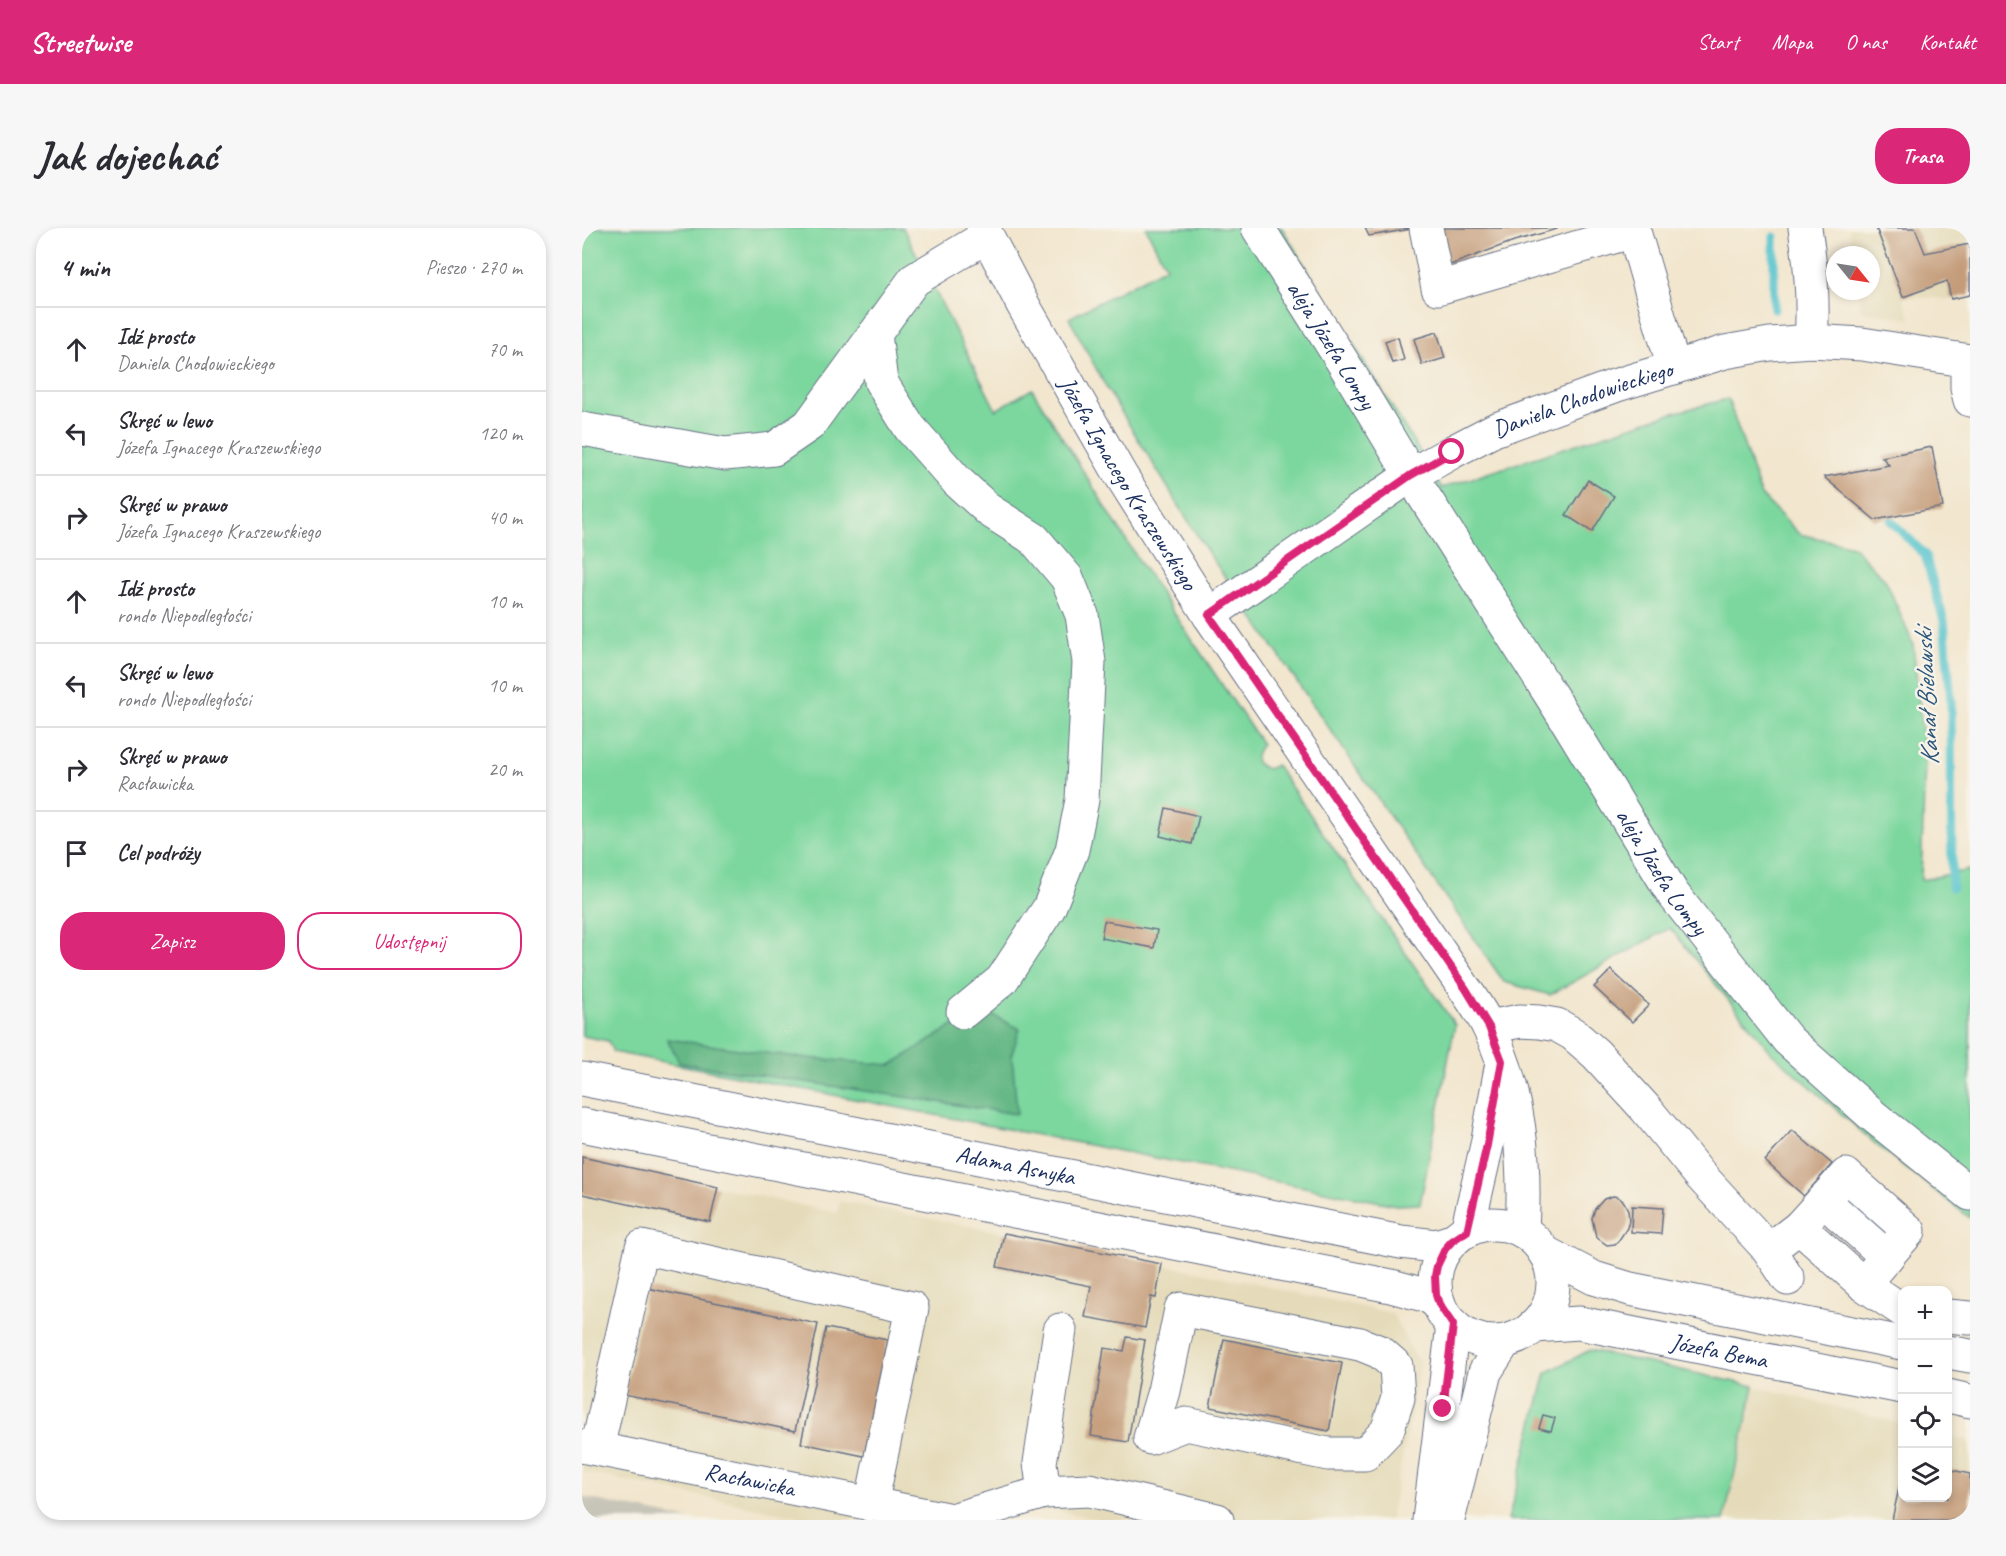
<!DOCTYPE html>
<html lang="pl">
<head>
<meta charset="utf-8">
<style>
  body { margin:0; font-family:Caveat,sans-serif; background:#f7f7f7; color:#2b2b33 }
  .controls { position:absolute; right:18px; bottom:18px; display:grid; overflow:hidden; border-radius:12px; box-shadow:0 3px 9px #0003 }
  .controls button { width:54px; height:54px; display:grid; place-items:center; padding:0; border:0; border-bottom:2px solid #e1e1e2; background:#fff; color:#2b2b33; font:30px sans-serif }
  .compass { position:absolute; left:1244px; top:18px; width:54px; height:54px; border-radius:50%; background:#fff; box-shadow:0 3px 9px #0003; rotate:120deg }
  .stop { position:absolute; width:18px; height:18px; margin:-14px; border:4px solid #db2777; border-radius:50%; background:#fff }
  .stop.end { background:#db2777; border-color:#fff; box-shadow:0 2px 6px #0008 }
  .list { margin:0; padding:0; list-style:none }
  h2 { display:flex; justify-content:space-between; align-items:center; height:78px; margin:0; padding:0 24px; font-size:26px }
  h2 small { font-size:20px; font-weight:400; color:#7c7c81 }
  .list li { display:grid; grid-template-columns:39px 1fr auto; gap:18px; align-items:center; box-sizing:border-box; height:84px; padding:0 24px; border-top:2px solid #e1e1e2 }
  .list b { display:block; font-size:22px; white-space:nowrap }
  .list p { margin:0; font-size:20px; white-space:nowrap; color:#7c7c81 }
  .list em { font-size:20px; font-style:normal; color:#7c7c81 }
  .actions { display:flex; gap:12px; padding:18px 24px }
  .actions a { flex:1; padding:14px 0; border:2px solid #db2777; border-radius:24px; text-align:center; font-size:21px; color:#db2777 }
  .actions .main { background:#db2777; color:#fff }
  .icon { flex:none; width:33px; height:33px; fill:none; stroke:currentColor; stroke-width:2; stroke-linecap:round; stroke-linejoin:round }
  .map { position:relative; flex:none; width:1388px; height:1292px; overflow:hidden; border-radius:24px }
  header { display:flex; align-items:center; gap:36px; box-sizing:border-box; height:84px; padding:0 30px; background:#db2777; color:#fff }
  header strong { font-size:28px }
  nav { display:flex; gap:33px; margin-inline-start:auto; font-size:21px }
  .intro { display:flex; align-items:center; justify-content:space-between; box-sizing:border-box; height:144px; padding:0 36px }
  h1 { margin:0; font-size:42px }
  .button { padding:15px 27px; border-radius:24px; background:#db2777; color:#fff; font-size:21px; font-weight:700 }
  main { display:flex; gap:36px; padding:0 36px }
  aside { flex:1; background:#fff; border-radius:24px; box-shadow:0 3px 9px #0003 }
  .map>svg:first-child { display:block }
  .built { fill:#e5dbba }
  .industrial { fill:#c7c5b8 }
  .green { fill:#7cd79e; stroke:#4c837e; stroke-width:1.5 }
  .forest { fill:#65b885; stroke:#407472; stroke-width:1.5 }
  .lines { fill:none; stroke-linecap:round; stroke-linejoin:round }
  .stream { stroke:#58c5ce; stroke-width:9 }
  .building { fill:#c49c7a }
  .minor-casing { stroke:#666f85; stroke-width:35 }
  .major-casing { stroke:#666f85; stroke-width:35 }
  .minor { stroke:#fff; stroke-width:33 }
  .major { stroke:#fff; stroke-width:33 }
  .route { stroke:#db2777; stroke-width:8 }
  .labels { text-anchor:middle; stroke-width:5; stroke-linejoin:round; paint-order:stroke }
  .street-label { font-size:24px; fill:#1b2f5e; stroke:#f7f3e8 }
  .water-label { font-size:26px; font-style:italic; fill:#2a547a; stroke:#f7f3e8 }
</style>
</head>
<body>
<header>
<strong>Streetwise</strong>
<nav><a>Start</a><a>Mapa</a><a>O nas</a><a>Kontakt</a></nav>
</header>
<div class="intro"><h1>Jak dojechać</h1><a class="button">Trasa</a></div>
<main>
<aside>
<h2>4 min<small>Pieszo · 270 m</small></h2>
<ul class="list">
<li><svg class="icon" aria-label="ahead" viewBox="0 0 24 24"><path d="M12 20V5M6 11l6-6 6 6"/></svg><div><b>Idź prosto</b><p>Daniela Chodowieckiego</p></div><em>70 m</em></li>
<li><svg class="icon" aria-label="left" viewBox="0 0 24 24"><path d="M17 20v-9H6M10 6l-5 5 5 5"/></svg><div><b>Skręć w lewo</b><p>Józefa Ignacego Kraszewskiego</p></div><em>120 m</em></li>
<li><svg class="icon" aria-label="right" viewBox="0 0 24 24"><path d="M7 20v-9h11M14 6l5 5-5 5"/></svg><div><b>Skręć w prawo</b><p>Józefa Ignacego Kraszewskiego</p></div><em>40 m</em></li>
<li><svg class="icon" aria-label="ahead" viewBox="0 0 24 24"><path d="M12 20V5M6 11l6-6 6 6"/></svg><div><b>Idź prosto</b><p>rondo Niepodległości</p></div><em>10 m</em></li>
<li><svg class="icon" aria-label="left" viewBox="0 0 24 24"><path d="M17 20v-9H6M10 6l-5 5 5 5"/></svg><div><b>Skręć w lewo</b><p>rondo Niepodległości</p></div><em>10 m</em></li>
<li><svg class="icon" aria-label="right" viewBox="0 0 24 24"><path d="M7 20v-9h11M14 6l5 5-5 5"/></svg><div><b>Skręć w prawo</b><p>Racławicka</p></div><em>20 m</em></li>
<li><svg class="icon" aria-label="arrive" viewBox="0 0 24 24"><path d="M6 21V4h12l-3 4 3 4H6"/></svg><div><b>Cel podróży</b></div></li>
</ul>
<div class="actions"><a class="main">Zapisz</a><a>Udostępnij</a></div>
</aside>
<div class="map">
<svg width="1388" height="1292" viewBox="0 0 1388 1292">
  <rect width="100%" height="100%" fill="#f7f3e8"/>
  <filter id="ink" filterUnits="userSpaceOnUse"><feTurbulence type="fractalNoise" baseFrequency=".0167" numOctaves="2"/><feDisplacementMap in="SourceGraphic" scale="12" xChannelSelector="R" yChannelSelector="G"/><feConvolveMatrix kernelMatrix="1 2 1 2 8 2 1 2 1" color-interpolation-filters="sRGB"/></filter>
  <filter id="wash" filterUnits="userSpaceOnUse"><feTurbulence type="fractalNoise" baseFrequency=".008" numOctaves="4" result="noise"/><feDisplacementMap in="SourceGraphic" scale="24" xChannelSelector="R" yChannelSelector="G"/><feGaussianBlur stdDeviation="1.35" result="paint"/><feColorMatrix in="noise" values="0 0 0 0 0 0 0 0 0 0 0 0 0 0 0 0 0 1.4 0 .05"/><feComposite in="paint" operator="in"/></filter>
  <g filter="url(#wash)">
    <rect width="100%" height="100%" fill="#f2e6ce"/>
    <!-- built -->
    <path class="built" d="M1267,0H1388V67L1369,71L1321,69L1329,91L1279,83L1276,63H1289V27H1271Z
      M0,929L255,985L258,973L580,1036L810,1085L838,1137L808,1292H520L468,1281L394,1292H233L0,1244Z
      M1172,1158L1320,1196V1270H1366V1207L1388,1213V1292H1142Z"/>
    <!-- industrial -->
    <path class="industrial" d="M0,1269L108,1292H0Z"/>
    <!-- green -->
    <path class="green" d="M0,0H321L414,182L450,161L561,339L680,516C671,529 670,536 686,541L694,537L873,797L838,976L814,977L31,824L26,813L0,808Z
      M564,0H700L860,260L1083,187L1146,171L1179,267L1217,306L1271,318L1304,353L1331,416L1343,531L1339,652L1388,642V990L1296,918L1189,824L1088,700L968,767L922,754L625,323L525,161L487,90L584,39Z
      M1008,1122L1172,1158L1142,1292H926L964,1145Z"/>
    <!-- forest -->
    <path class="forest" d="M398,781L438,801L430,825L435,886L98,835L85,811L213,829L309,837Z"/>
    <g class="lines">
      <!-- stream -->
      <path class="stream" d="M1192,81V9
        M1309,293L1343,327L1362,393L1369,473L1370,659"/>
    </g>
    <g id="blocks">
      <!-- building -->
      <path class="building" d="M783,0H829V1L787,8Z
        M853,0H975V1L932,13L868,37Z
        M1294,0H1333L1343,25L1388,16V67L1369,71L1365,53L1321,69Z
        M855,104L863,130L840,137L832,111Z
        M816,109L822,132L810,135L803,113Z
        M1350,219L1361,279L1293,292L1242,249L1307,237L1300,229Z
        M1006,252L1032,268L1010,304L984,287Z
        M584,580L617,588L610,616L578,608Z
        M522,693L575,702L572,720L519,710Z
        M1029,742L1067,777L1050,794L1012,759Z
        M1210,902L1250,936L1222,968L1183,933Z
        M0,929L136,959L128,994L0,966Z
        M1031,968L1036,969L1042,974L1046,982L1047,992L1045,1000L1037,1012L1033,1016L1025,1017L1014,1009L1010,990L1013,981L1022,971Z
        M1050,978L1081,980L1079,1006L1049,1004Z
        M422,1005L580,1036L574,1070L569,1069L563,1100L503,1089L509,1058L415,1039Z
        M65,1060L236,1096L213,1203L42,1167Z
        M244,1100L306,1112L282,1228L219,1215Z
        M545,1109L563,1112L546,1214L509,1208L522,1120L542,1123Z
        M642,1111L760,1135L747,1203L628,1179Z
        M961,1187L973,1190L969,1203L957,1200Z
        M1366,1241L1388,1246V1292H1310L1320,1246V1270H1366Z"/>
    </g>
  </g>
  <g filter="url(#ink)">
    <use href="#blocks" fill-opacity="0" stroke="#666f85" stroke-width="1.5"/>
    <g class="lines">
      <!-- minor casing -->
      <g class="minor-casing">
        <g id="minor">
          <path id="s1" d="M401,0L440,75L538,246L627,387L883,761C892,774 901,787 907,800C938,864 944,933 940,1003"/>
          <path id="s2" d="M676,0L762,136L821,234"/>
          <path d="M844,0L856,60L1052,3"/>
          <path d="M1051,0L1092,140"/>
          <path d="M1223,0C1229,38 1232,75 1229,113"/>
          <path d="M293,106L299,154L328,200L375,253L408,283L452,311L485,350L500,387L507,434L500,572L490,622L467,680L420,752L381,784"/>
          <path d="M1385,133V160L1388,172"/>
          <path d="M0,201L143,226L192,221L227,197L332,52L405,8"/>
          <path id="s3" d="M840,265L987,496L1091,666L1206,812L1290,887L1388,966"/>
          <path id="s4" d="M627,387L829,247L870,224L912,202L1035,157L1143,124L1188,116L1229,113L1280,116L1388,133"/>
          <path d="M907,799L938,793L957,794L975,797L991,806L1014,826L1064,881L1118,947L1187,1022L1206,1051"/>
          <path d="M1241,972L1305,1029"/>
          <path d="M1217,999L1264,947L1327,1003L1281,1056"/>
          <path d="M885,1003L905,917L919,840"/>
          <path d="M1200,1012L1217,999L1281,1056L1320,1082"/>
          <path d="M599,1081L778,1116L798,1124L814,1138L816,1170L805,1203L783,1226H746L604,1196L568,1210L582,1163Z"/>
          <path d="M1366,1088L1388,1090"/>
          <path id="s5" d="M0,1218L369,1292"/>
          <path d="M15,1221L60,1019L330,1080L289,1277"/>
          <path d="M462,1264L458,1235L478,1102"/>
          <path d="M370,1292L462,1264L507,1262L635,1292"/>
          <path d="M847,1292L871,1097"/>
          <path d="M866,1292L903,1144L923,1113"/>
        </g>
      </g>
      <!-- major casing -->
      <g class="major-casing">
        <g id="major">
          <path id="s6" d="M0,851L819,1014L854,1018L870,1013"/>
          <path d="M0,897L809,1058L846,1068L857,1076"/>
          <circle cx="912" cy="1055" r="59"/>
          <path d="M962,1024L1012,1050L1048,1061L1320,1115"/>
          <path id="s7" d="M952,1098L997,1095L1320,1159"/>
          <path d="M1366,1124L1388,1128"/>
          <path d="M1366,1168L1388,1173"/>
        </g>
      </g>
      <!-- minor -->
      <use href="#minor" class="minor"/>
      <!-- major -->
      <use href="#major" class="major"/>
    </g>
  </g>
  <g class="lines" filter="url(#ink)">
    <!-- route -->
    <path class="route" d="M861,1181L871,1097L857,1076L854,1067L853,1048L855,1038L863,1021L870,1013L885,1003L905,917L920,833L907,799L884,761L627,387L829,247L870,224"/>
  </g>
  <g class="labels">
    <!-- street labels -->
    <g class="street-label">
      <text dy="8" stroke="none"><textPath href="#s2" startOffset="138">aleja Józefa Lompy</textPath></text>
      <text dy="8" stroke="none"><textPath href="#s4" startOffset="434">Daniela Chodowieckiego</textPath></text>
      <text dy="8" stroke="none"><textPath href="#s1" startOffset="294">Józefa Ignacego Kraszewskiego</textPath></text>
      <text dy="8" stroke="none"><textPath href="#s3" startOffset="448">aleja Józefa Lompy</textPath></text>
      <text dy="8" stroke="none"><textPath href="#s6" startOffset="442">Adama Asnyka</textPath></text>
      <text dy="8" stroke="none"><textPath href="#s7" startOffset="188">Józefa Bema</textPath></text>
      <text dy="8" stroke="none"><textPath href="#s5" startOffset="171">Racławicka</textPath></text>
    </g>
    <!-- water labels -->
    <g class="water-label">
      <text transform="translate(1344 469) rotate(-93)" y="9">Kanał Bielawski</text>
    </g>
  </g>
</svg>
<div class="controls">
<button>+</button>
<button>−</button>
<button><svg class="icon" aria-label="locate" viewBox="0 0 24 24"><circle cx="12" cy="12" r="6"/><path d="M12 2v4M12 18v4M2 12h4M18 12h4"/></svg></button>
<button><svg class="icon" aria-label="layers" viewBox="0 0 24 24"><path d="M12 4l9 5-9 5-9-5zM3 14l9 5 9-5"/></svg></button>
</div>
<svg class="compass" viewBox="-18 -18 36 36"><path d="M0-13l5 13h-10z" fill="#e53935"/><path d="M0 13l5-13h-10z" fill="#7c7c81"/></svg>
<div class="stop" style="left:870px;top:224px"></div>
<div class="stop end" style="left:861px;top:1181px"></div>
</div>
</main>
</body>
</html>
